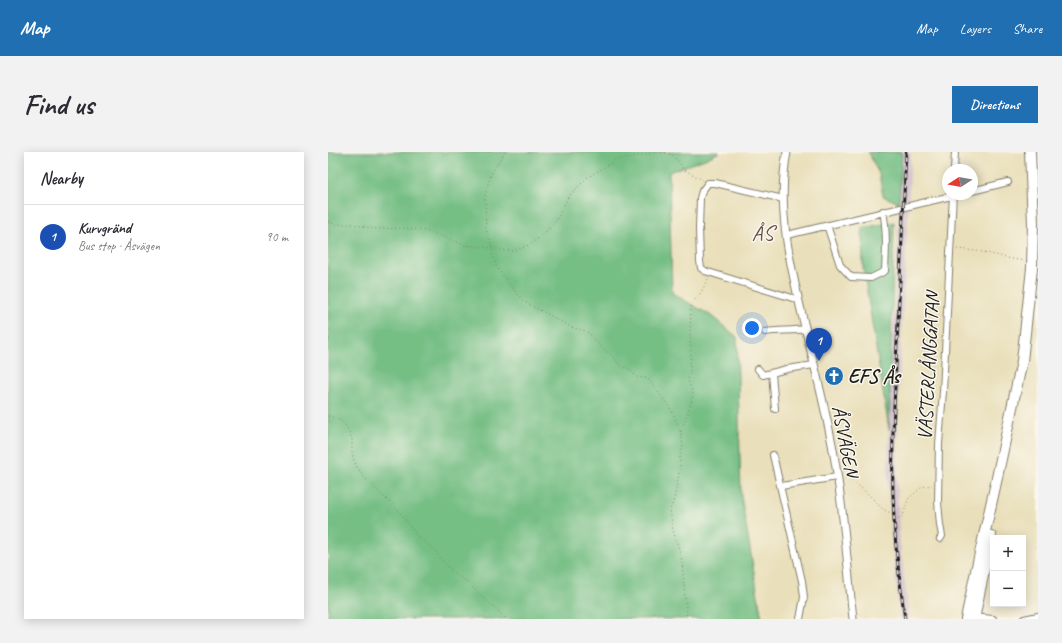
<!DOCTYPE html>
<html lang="en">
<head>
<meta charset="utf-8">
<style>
  body { margin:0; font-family:Caveat,sans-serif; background:#f2f2f3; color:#2b2b33 }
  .controls { position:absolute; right:12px; bottom:12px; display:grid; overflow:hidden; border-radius:0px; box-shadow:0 2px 10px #0003 }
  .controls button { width:36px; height:36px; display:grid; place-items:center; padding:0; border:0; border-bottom:1px solid #e1e1e2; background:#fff; color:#2b2b33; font:20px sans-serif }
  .compass { position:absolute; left:614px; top:12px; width:36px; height:36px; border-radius:50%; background:#fff; box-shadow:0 2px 10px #0003; rotate:259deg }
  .you { position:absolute; left:424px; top:176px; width:14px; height:14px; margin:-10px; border:3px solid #fff; border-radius:50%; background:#1a73e8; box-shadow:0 0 0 6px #1a73e833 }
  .badge { display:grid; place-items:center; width:26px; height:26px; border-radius:50%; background:#1f6fb2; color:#fff; font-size:13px; font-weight:700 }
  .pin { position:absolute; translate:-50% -33px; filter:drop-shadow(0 1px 2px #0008) }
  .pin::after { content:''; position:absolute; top:21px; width:14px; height:12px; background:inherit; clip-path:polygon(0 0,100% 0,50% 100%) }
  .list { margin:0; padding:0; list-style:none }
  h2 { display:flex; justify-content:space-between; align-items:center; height:52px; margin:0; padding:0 16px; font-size:17px }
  h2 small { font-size:13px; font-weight:400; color:#7c7c81 }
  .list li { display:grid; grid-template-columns:26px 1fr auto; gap:12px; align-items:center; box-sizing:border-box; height:64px; padding:0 16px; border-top:1px solid #e1e1e2 }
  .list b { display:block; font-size:15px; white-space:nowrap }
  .list p { margin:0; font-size:13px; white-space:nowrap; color:#7c7c81 }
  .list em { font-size:13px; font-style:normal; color:#7c7c81 }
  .map { position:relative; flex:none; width:710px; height:467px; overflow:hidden; border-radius:0px }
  header { display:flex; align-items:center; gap:24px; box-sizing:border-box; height:56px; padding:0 20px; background:#1f6fb2; color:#fff }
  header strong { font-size:19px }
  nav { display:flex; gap:22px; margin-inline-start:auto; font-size:14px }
  .intro { display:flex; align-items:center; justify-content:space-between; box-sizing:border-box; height:96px; padding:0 24px }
  h1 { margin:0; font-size:28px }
  .button { padding:10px 18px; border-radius:0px; background:#1f6fb2; color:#fff; font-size:14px; font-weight:700 }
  main { display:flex; gap:24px; padding:0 24px }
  aside { flex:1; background:#fff; border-radius:0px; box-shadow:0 2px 10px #0003 }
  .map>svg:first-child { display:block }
  .industrial { fill:#d1bdcc }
  .forest { fill:#75be84; stroke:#486d50 }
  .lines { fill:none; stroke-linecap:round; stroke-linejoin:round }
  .minor-casing { stroke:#827e6b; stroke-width:8 }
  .tertiary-casing { stroke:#827e6b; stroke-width:9 }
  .trunk-casing { stroke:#827e6b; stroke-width:12 }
  .path { stroke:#827e6b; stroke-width:1; stroke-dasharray:1 3; stroke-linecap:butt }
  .minor { stroke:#fff; stroke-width:6 }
  .tertiary { stroke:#fff; stroke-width:7 }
  .trunk { stroke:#fff; stroke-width:10 }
  .rail-casing { stroke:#1c1c1c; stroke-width:3 }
  .rail { stroke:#fbf7ec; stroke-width:1.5; stroke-dasharray:4.5; stroke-linecap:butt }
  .labels { text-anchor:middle; stroke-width:3; stroke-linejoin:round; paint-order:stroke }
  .street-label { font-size:20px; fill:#1c1c1c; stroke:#fbf7ec }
  .poi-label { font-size:20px; font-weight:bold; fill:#1c1c1c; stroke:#fbf7ec; text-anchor:start }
  .neighbourhood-label { font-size:21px; letter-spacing:1px; fill:#654e4d; stroke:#fbf7ec }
</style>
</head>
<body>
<header>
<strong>Map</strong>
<nav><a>Map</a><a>Layers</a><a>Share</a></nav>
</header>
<div class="intro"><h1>Find us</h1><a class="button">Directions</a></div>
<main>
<aside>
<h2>Nearby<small></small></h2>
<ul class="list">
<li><span class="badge" style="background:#1a4fb4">1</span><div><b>Kurvgränd</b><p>Bus stop · Åsvägen</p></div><em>90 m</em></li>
</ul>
</aside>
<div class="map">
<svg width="710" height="467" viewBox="0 0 710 467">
  <rect width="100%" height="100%" fill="#fbf7ec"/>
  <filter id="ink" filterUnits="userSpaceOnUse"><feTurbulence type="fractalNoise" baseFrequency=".025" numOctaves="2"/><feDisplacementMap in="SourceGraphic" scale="8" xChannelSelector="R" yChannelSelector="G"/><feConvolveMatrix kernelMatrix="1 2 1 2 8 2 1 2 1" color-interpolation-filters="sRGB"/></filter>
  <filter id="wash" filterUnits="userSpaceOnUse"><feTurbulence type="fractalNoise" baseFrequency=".012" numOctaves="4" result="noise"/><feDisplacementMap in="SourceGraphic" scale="16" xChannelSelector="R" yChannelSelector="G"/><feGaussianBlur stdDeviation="0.9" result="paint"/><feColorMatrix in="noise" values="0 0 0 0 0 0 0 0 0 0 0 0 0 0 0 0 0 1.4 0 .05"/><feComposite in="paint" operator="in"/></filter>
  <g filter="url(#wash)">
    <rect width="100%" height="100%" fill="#e9dfba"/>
    <!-- industrial -->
    <path class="industrial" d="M574,0H583L570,255L569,330L571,382L581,467H572L563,383L560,330L561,254Z"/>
    <!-- forest -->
    <path class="forest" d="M0,0H392L377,7L341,20L344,141L382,163L409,185L413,344L434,467H0Z
      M540,0H574L571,51L555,44L551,22Z
      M566,70L561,277L535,115L534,76Z"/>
  </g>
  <g filter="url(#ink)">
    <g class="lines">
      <!-- minor casing -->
      <g class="minor-casing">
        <path id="minor" d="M626,18L627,0
          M644,39L680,30
          M455,47L387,31H380L374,39L372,46L371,76L372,109L373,116L377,119L471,148
          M499,73L512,113L523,125L543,126L557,119C558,99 559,79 555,59
          M459,83L632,42
          M437,180C451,178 464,179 478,177
          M430,217L435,223L459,217L486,213
          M444,221L447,257
          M445,303L474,429L476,445L472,467
          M453,334L509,325
          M612,387L614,384L612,373L610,350L611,292L615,239L625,42
          M645,465L665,467
          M696,467L710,464"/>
      </g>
      <!-- tertiary casing -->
      <g class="tertiary-casing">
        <path id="tertiary" d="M459,0C448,57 463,116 476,171C486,211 496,252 504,292C515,350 519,409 525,467"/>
      </g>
      <!-- trunk casing -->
      <g class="trunk-casing">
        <path id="trunk" d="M638,467L648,419L667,335L694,209L704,116L705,71L702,0
          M646,467L663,384"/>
      </g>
      <!-- path -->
      <path class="path" d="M177,0L165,18L161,28L157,43L158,76L164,96L165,105L169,116L187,139L197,150L245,176L255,178L262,182L268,190L287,207L293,214L301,217L309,225L318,226L321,228L325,233L344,259L353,281L355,296L352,302V317L346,347L342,358L345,379L349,390L354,410L359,467
        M333,0L343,2L352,11L355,17L375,28
        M0,70L8,72H24L48,77L74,76L98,79L119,86L136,93L164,96L178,99H186L203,92L220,78L229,67L240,45L260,25L288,8L330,0
        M629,97L656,100L679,106L696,109
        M0,264L4,265L13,269L19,275L24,287V302L27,311L34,323L59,348L71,359L89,384L106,397L116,411L127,422L138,429L155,446L165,454L178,467
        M353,280L364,248L365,242L360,228L362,219L363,198L362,180L363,157L364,151L372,142L380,127
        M517,325C525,330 533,335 540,342C548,349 553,359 564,361C566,366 568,366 573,366L575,364L580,347L594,335L604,333"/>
      <!-- minor -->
      <use href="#minor" class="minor"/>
      <!-- tertiary -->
      <use href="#tertiary" class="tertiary"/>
      <!-- trunk -->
      <use href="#trunk" class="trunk"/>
      <!-- rail casing -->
      <g class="rail-casing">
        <path id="rail" d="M577,467C573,439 569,411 567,382C564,340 564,297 566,255L578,0"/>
      </g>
      <!-- rail -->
      <use href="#rail" class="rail"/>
    </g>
  </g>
  <!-- icons -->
  <defs>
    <g id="church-disc" transform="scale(1)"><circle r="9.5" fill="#1f6fb2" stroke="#fbf7ec"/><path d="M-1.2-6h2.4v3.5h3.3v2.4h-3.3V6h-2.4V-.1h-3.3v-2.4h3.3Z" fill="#fff"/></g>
  </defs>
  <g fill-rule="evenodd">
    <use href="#church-disc" x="506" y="224"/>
  </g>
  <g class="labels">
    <!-- street labels -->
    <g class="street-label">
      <text transform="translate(600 214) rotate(-87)" y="7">VÄSTERLÅNGGATAN</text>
      <text transform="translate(518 289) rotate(79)" y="7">ÅSVÄGEN</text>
    </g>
    <!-- poi labels -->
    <g class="poi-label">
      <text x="520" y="231">EFS Ås</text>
    </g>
    <!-- neighbourhood labels -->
    <g class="neighbourhood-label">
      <text x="435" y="88">ÅS</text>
    </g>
  </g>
</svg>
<div class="controls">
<button>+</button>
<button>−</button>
</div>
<svg class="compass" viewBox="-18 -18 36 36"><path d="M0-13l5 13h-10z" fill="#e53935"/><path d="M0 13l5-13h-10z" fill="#7c7c81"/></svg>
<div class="you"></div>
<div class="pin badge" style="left:491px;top:209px;background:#1a4fb4">1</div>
</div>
</main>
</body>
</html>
